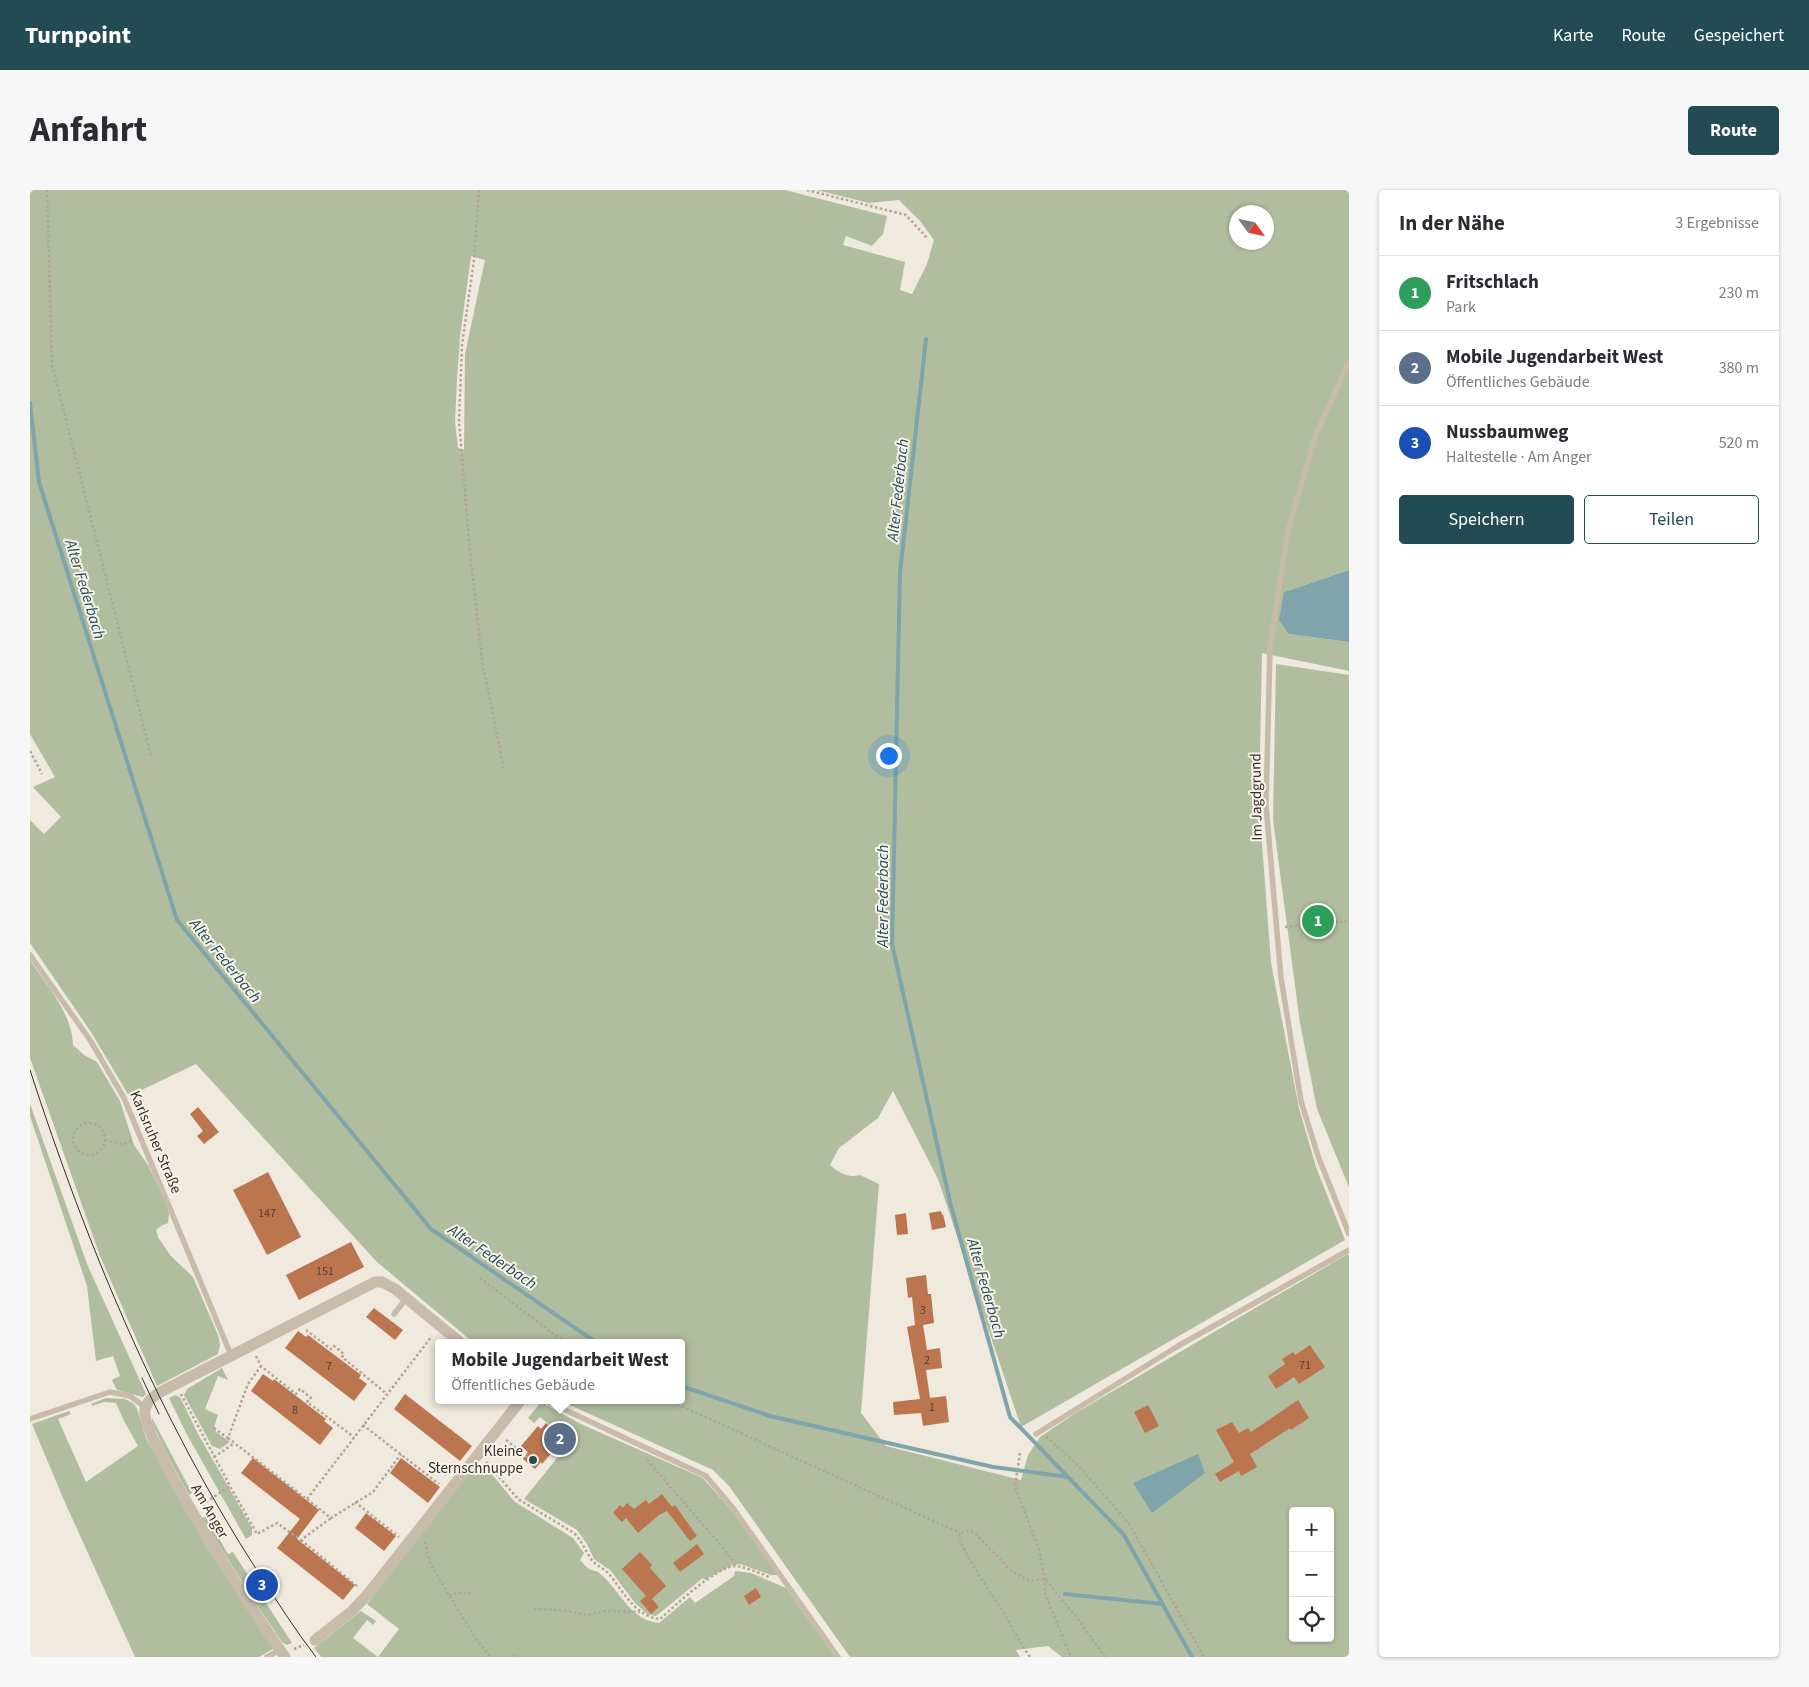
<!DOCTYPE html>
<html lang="de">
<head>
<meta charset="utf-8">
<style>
  body { margin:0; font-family:"Source Sans 3",sans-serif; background:#f7f7f7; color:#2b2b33 }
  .controls { position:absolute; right:15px; bottom:15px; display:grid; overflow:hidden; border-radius:5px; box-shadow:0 1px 4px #0004 }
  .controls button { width:45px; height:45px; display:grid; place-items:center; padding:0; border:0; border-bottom:1px solid #e1e1e2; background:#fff; color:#2b2b33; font:25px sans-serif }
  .compass { position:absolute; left:1199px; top:15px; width:45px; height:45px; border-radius:50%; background:#fff; box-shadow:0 1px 4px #0004; rotate:123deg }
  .you { position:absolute; left:858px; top:565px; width:18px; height:18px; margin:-12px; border:4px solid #fff; border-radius:50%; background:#1a73e8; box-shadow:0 0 0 8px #1a73e833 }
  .badge { display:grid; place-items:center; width:32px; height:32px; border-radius:50%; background:#224b53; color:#fff; font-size:16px; font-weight:700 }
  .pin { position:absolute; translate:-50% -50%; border:2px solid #fff; box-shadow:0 1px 5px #0006 }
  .popup { position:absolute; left:405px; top:1149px; width:250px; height:65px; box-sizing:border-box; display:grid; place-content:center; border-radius:5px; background:#fff; filter:drop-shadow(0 1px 4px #0005); font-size:16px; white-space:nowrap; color:#7c7c81 }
  .popup b { font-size:19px; color:#2b2b33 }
  .popup::after { content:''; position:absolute; left:50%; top:100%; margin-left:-10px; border:10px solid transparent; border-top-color:#fff }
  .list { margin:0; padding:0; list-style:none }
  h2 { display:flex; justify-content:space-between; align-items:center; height:65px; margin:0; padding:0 20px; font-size:21px }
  h2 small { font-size:16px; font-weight:400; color:#7c7c81 }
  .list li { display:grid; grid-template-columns:32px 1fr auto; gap:15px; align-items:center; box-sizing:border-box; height:75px; padding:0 20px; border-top:1px solid #e1e1e2 }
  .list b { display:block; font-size:19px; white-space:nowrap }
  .list p { margin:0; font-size:16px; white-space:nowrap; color:#7c7c81 }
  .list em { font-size:16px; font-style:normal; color:#7c7c81 }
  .actions { display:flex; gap:10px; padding:15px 20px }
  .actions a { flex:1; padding:11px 0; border:1px solid #224b53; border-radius:5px; text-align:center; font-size:18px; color:#224b53 }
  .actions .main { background:#224b53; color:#fff }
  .icon { flex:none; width:28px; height:28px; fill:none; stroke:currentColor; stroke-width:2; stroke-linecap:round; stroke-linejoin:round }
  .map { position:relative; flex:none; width:1319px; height:1467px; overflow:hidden; border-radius:5px }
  header { display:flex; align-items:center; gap:30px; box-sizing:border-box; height:70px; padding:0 25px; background:#224b53; color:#fff }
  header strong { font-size:24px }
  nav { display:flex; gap:28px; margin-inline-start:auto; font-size:18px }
  .intro { display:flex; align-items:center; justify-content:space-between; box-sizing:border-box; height:120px; padding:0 30px }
  h1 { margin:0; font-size:35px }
  .button { padding:12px 22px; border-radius:5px; background:#224b53; color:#fff; font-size:18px; font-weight:700 }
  main { display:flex; gap:30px; padding:0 30px }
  aside { flex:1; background:#fff; border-radius:5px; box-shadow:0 1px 4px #0004 }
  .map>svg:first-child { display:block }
  .green { fill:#b0be9f; fill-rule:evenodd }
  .water { fill:#7fa4ab }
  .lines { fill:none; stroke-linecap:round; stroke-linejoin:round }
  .stream { stroke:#7fa4ab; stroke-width:4 }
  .building { fill:#bb7650 }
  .path { stroke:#b3a595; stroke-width:2.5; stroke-dasharray:2.5 2.5; stroke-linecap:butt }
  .lane { stroke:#c7bbaa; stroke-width:5.5 }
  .street { stroke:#c7bbaa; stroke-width:11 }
  .tram { stroke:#352e29; stroke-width:1 }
  .poi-dot { fill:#224b53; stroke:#f8f3ea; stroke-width:2 }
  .labels { text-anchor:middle; stroke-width:4; stroke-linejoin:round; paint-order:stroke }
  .number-label { font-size:12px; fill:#564033 }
  .street-label { font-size:15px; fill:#352e29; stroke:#f8f3ea }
  .poi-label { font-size:15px; fill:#352e29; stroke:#f8f3ea; text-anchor:end }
  .water-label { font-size:16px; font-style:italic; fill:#224b53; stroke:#f8f3ea }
</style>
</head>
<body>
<header>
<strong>Turnpoint</strong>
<nav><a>Karte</a><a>Route</a><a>Gespeichert</a></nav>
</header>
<div class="intro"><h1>Anfahrt</h1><a class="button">Route</a></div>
<main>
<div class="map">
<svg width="1319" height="1467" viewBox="0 0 1319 1467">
  <rect width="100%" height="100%" fill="#f0e9dd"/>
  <!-- green -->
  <path class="green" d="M0,0H755L857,26L853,44L842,56L816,46L813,55L875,72L870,100L882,104L897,74L904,50L890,31L869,10L839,13L787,0H1319V380L1254,402L1259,444L1319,452V481L1232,463L1229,614L1241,773L1269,918L1286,977L1315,1050L991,1237L908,989L863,901L848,928L809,958L800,975C809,983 818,988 830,985L849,994L831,1223L856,1256L991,1290L998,1265L1010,1247L1047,1222L1318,1064L1319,1067V1467H1032L1018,1456L986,1460L990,1467H820L699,1296L683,1280L529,1210H651V1153H444L347,1072L166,874L99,906L61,842L0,753V630L14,644L31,627L3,597L25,587L0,544ZM1206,22H1236V52H1206ZM441,66L455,70L435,164L434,260L428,258L425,231L427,190L430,147ZM1263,1321H1300V1448H1263Z
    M1246,474L1319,485V997L1287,919L1270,833L1243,630Z
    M0,770C17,796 42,823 43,855L54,865L67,872L90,911L104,955L118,975L137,1015L139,1024L138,1033L131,1036L126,1040L128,1047L140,1065L163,1087L188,1145L190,1155L188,1164L127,1196L70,1066L0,868Z
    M0,914L57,1074L116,1204L113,1207L87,1200L82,1190L90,1186L83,1166L66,1171L57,1096L0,926Z
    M192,1178L198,1190L188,1186L175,1219L188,1225C181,1244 185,1240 200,1252L190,1259L182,1256L154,1205L157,1199Z
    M145,1205L150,1207L168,1244L222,1338V1345L216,1349L156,1243L139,1208Z
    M76,1208L95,1209L104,1214L107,1219L116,1248L175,1354L243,1459L229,1467H105L33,1308L2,1234L39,1221L41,1224L28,1229L56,1292L108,1256L94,1231L86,1213L74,1212L62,1216L61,1214Z
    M511,1212L553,1235L673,1288L702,1321L748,1385H741L710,1374L702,1375L674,1390L673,1388L626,1426L617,1424L605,1413L581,1381L564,1369L557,1354L547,1340L494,1309L540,1252L510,1227L504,1233L498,1228Z
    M122,1228L162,1303L159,1305L135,1261L122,1232Z
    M449,1274H453L485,1312L543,1348L554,1363L550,1370C552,1372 555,1376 558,1378C561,1381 565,1380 568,1382C590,1399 599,1430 629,1433L660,1407L665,1413L704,1386L705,1381L721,1383L756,1398L805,1467H291L284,1458L331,1421L346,1431L343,1435L337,1430L323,1448L348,1467L369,1439L337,1414L445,1275Z
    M176,1326L198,1364L203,1362L262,1453L257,1455L252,1452L223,1409L172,1328Z"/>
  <!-- water -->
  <path class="water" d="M1319,380V452L1259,444L1249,430L1254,402Z
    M1168,1264L1175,1283L1122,1323L1103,1293Z"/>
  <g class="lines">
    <!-- stream -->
    <path class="stream" d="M896,149L870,383L862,754L921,1016L980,1227L1094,1345L1162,1467
      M0,213L9,292L147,730L401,1039L567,1153
      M651,1196L740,1226L963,1277L1038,1287
      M1035,1404L1133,1414"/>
  </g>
  <!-- building -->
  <path class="building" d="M168,917L189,942L174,954L167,946L173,941L160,924Z
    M238,982L271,1047L237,1065L203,1000Z
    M911,1021L912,1025L913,1024L916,1037L902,1040L899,1023Z
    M876,1023L878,1044L867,1045L865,1025Z
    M321,1052L334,1077L269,1110L256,1085Z
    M896,1085L898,1104H901L904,1133L893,1135L897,1160L910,1158L912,1178L896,1180L900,1208L916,1206L919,1232L893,1236L891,1223L864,1225L863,1212L890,1209L877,1137L885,1135L882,1107L878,1108L876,1088Z
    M344,1118L373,1140L365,1150L336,1127Z
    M268,1141L276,1147L278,1145L331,1185L329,1188L337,1194L324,1211L255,1158Z
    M1280,1155L1295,1177L1269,1194L1264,1187L1246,1199L1238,1186L1255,1174L1252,1169L1263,1162L1265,1165Z
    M233,1184L243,1191L244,1189L296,1229L294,1231L303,1238L290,1255L221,1201Z
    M375,1204L442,1256L430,1271L364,1219Z
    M1268,1210L1279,1228L1261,1240L1260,1238L1220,1264L1227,1277L1211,1286L1209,1281L1190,1292L1185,1284L1204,1272L1186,1240L1202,1232L1209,1243L1218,1238L1221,1242Z
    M1118,1215L1129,1236L1115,1243L1104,1222Z
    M516,1233L534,1248L512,1274L511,1272L505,1279L493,1269L498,1262L491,1256L508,1236L511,1239Z
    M223,1268L289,1320L267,1349L325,1395L313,1410L247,1358L270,1329L211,1283Z
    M371,1268L410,1297L398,1313L360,1283Z
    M632,1304L642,1317L645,1315L667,1346L660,1351L637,1321L629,1325L608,1343L596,1328L592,1332L583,1323L590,1315L593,1318L597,1313L604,1319L616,1310L619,1314Z
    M336,1323L366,1346L354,1361L325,1338Z
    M667,1354L674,1364L650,1382L643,1373Z
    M610,1362L622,1375L620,1378L636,1396L622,1409L629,1417L621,1424L610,1411L616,1406L592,1379Z
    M726,1398L731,1407L719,1415L714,1406Z"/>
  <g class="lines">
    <!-- path -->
    <path class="path" d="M17,0L22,174L121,566
      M449,0L444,70L432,155L429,231L440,362L452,470L474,580
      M777,0L876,25L897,48
      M0,561L12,584
      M1255,737L1319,731
      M43 949a16 16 0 1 1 32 0a16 16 0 1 1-32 0Z
      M75,950L92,954L103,951
      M450,1088L525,1145L538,1153
      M276,1140L301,1159L304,1156L314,1164L312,1167L357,1204
      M226,1166L231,1176L266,1204L270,1199L281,1208L277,1212L324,1247
      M151,1204L200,1296
      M638,1210L930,1343
      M333,1235L409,1294
      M184,1238L198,1248L218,1194L231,1176
      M1016,1247L1046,1273L1098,1332L1174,1467
      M198,1248L301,1328L343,1302L371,1264
      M476,1250L502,1271L505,1268
      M990,1263L985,1296L1009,1360L1015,1389V1404L1041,1467
      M184,1267L203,1254
      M617,1270L695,1360L706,1376
      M456,1272L488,1309L544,1343C552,1351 555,1360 561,1369C566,1376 574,1378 579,1384C593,1401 606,1427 630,1429C645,1416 686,1376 706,1376C712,1376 733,1384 739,1387
      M277,1309L402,1146
      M325,1312L369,1347
      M172,1315L200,1296L227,1344L247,1333L271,1350L301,1328
      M271,1350L328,1397
      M395,1352L400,1373L419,1405L448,1452L461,1467
      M1016,1390L1048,1429L1075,1467
      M419,1405L433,1402L443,1404
      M504,1419L531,1420L556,1425L576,1421L610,1422
      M264,1459L274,1455
      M484,1467L486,1463
      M1000,1467C991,1454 984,1441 976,1427C960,1401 941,1376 929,1348L930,1343L937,1341L944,1342L981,1381L1000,1391L1015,1389"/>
    <!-- lane -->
    <path class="lane" d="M1319,171L1285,247L1258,340L1240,458L1236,615L1251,788L1271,911L1288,966L1319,1044
      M0,765L60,850L94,908L201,1165
      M364,1124L376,1109
      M514,1210L676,1286L703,1318L808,1467
      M0,1229L80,1202L100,1206L115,1217
      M1006,1244L1148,1156L1319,1060
      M237,1467L250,1460"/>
    <!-- street -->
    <path class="street" d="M285,1450L322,1421L338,1404L491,1210
      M255,1467C232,1435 109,1247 115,1220C117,1206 135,1200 146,1194L345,1092H352L365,1099L431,1153"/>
    <!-- tram -->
    <path class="tram" d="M0,880C57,1056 128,1227 228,1382C247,1411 265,1440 286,1467
      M112,1188L129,1224"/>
  </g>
  <!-- markers -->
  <circle class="poi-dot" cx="503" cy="1270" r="5"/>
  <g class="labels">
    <!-- number labels -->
    <g class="number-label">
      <text x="237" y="1027">147</text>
      <text x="295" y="1085">151</text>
      <text x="893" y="1124">3</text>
      <text x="897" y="1174">2</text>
      <text x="1275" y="1179">71</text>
      <text x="299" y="1180">7</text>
      <text x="902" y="1221">1</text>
      <text x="265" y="1224">8</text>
    </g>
    <!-- street labels -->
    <g class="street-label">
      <text transform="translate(1226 607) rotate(-91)" y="5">Im Jagdgrund</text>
      <text transform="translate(126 952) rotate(67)" y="5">Karlsruher Straße</text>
      <text transform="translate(180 1321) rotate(60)" y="5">Am Anger</text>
    </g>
    <!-- poi labels -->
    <g class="poi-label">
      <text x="493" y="1266">Kleine<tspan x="493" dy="17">Sternschnuppe</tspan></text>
    </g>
    <!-- water labels -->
    <g class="water-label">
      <text transform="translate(867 300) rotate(-84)" y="6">Alter Federbach</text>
      <text transform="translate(56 399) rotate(73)" y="6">Alter Federbach</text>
      <text transform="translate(852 706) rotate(-90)" y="6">Alter Federbach</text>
      <text transform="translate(196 770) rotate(51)" y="6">Alter Federbach</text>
      <text transform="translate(463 1066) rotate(34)" y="6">Alter Federbach</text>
      <text transform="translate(957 1098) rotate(74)" y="6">Alter Federbach</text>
    </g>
  </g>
</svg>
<div class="controls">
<button>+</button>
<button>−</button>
<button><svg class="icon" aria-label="locate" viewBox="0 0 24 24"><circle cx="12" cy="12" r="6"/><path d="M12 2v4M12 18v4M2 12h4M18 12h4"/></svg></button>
</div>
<svg class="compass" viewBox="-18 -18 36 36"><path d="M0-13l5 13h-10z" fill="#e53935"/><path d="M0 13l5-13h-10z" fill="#7c7c81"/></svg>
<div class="you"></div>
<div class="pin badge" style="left:1288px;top:731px;background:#2e9e5b">1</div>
<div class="pin badge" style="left:530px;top:1249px;background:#5c6f8a">2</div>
<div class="popup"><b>Mobile Jugendarbeit West</b>Öffentliches Gebäude</div>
<div class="pin badge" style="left:232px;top:1395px;background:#1a4fb4">3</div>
</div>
<aside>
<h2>In der Nähe<small>3 Ergebnisse</small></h2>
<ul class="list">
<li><span class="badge" style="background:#2e9e5b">1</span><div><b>Fritschlach</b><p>Park</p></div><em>230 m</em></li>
<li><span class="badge" style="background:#5c6f8a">2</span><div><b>Mobile Jugendarbeit West</b><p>Öffentliches Gebäude</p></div><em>380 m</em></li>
<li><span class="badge" style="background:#1a4fb4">3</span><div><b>Nussbaumweg</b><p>Haltestelle · Am Anger</p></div><em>520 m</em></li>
</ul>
<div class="actions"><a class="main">Speichern</a><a>Teilen</a></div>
</aside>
</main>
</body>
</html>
